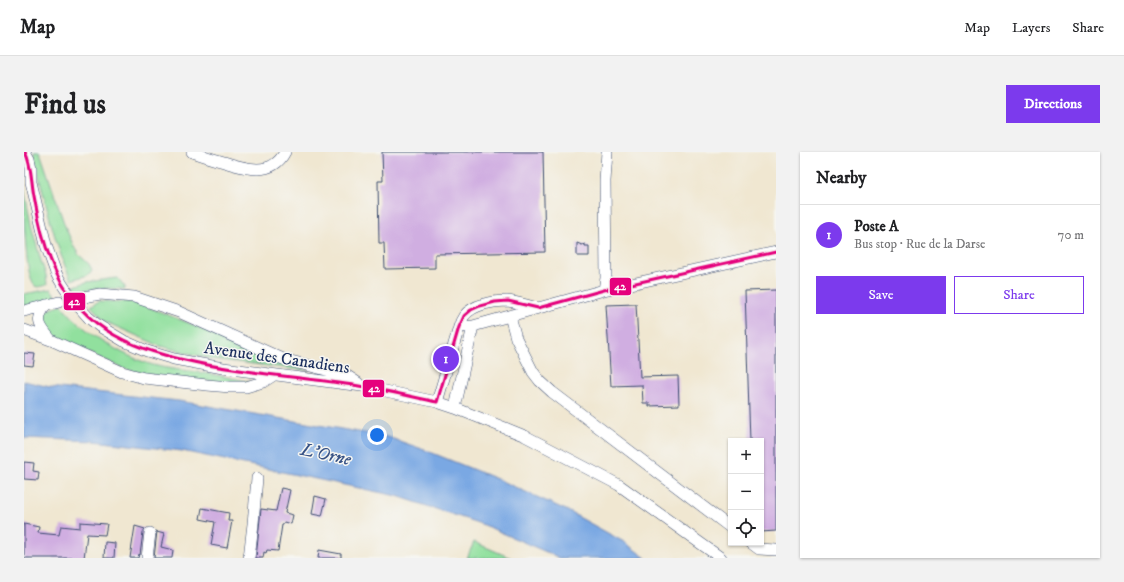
<!DOCTYPE html>
<html lang="en">
<head>
<meta charset="utf-8">
<style>
  body { margin:0; font-family:"IM FELL DW Pica",serif; background:#f2f2f2; color:#202124 }
  .controls { position:absolute; right:12px; bottom:12px; display:grid; overflow:hidden; border-radius:0px; box-shadow:0 1px 3px #0004 }
  .controls button { width:36px; height:36px; display:grid; place-items:center; padding:0; border:0; border-bottom:1px solid #e0e0e0; background:#fff; color:#202124; font:20px sans-serif }
  .you { position:absolute; left:353px; top:283px; width:14px; height:14px; margin:-10px; border:3px solid #fff; border-radius:50%; background:#1a73e8; box-shadow:0 0 0 6px #1a73e833 }
  .badge { display:grid; place-items:center; width:26px; height:26px; border-radius:50%; background:#7c3aed; color:#fff; font-size:13px; font-weight:700 }
  .pin { position:absolute; translate:-50% -50%; border:2px solid #fff; box-shadow:0 1px 4px #0006 }
  .list { margin:0; padding:0; list-style:none }
  h2 { display:flex; justify-content:space-between; align-items:center; height:52px; margin:0; padding:0 16px; font-size:17px }
  h2 small { font-size:13px; font-weight:400; color:#757577 }
  .list li { display:grid; grid-template-columns:26px 1fr auto; gap:12px; align-items:center; box-sizing:border-box; height:60px; padding:0 16px; border-top:1px solid #e0e0e0 }
  .list b { display:block; font-size:15px; white-space:nowrap }
  .list p { margin:0; font-size:13px; white-space:nowrap; color:#757577 }
  .list em { font-size:13px; font-style:normal; color:#757577 }
  .actions { display:flex; gap:8px; padding:12px 16px }
  .actions a { flex:1; padding:9px 0; border:1px solid #7c3aed; border-radius:0px; text-align:center; font-size:14px; color:#7c3aed }
  .actions .main { background:#7c3aed; color:#fff }
  .icon { flex:none; width:22px; height:22px; fill:none; stroke:currentColor; stroke-width:2; stroke-linecap:round; stroke-linejoin:round }
  .map { position:relative; flex:none; width:752px; height:406px; overflow:hidden; border-radius:0px }
  header { display:flex; align-items:center; gap:24px; box-sizing:border-box; height:56px; padding:0 20px; background:#fff; border-bottom:1px solid #e0e0e0 }
  header strong { font-size:19px }
  nav { display:flex; gap:22px; margin-inline-start:auto; font-size:14px }
  .intro { display:flex; align-items:center; justify-content:space-between; box-sizing:border-box; height:96px; padding:0 24px }
  h1 { margin:0; font-size:28px }
  .button { padding:10px 18px; border-radius:0px; background:#7c3aed; color:#fff; font-size:14px; font-weight:700 }
  main { display:flex; gap:24px; padding:0 24px }
  aside { flex:1; background:#fff; border-radius:0px; box-shadow:0 1px 3px #0004 }
  .map>svg:first-child { display:block }
  .green { fill:#91e09e; stroke:#56887e }
  .water { fill:#7aa8e3; stroke:#4a6ca0 }
  .building { fill:#d0aee1 }
  .lines { fill:none; stroke-linecap:round; stroke-linejoin:round }
  .minor-casing { stroke:#3b4b6f; stroke-width:12 }
  .minor { stroke:#fff; stroke-width:11 }
  .minor-bridge-casing { stroke:#3b4b6f; stroke-width:12; stroke-linecap:butt }
  .minor-bridge { stroke:#fff; stroke-width:11 }
  .bus-1-casing { stroke:#f6f6f2; stroke-width:6 }
  .bus-1 { stroke:#e5007d; stroke-width:3 }
  .labels { text-anchor:middle; stroke-width:3; stroke-linejoin:round; paint-order:stroke }
  .street-label { font-size:17px; fill:#1b2f5e; stroke:#f6f6f2 }
  .water-label { font-size:18px; font-style:italic; fill:#385386; stroke:#f6f6f2 }
  .line-badge { stroke:#f6f6f2; stroke-width:1.5 }
  .badge-label { font-size:11px; text-anchor:middle; font-weight:bold; fill:#fff }
</style>
</head>
<body>
<header>
<strong>Map</strong>
<nav><a>Map</a><a>Layers</a><a>Share</a></nav>
</header>
<div class="intro"><h1>Find us</h1><a class="button">Directions</a></div>
<main>
<div class="map">
<svg width="752" height="406" viewBox="0 0 752 406">
  <rect width="100%" height="100%" fill="#f6f6f2"/>
  <filter id="ink" filterUnits="userSpaceOnUse"><feTurbulence type="fractalNoise" baseFrequency=".025" numOctaves="2"/><feDisplacementMap in="SourceGraphic" scale="8" xChannelSelector="R" yChannelSelector="G"/><feConvolveMatrix kernelMatrix="1 2 1 2 8 2 1 2 1" color-interpolation-filters="sRGB"/></filter>
  <filter id="wash" filterUnits="userSpaceOnUse"><feTurbulence type="fractalNoise" baseFrequency=".012" numOctaves="4" result="noise"/><feDisplacementMap in="SourceGraphic" scale="16" xChannelSelector="R" yChannelSelector="G"/><feGaussianBlur stdDeviation="0.9" result="paint"/><feColorMatrix in="noise" values="0 0 0 0 0 0 0 0 0 0 0 0 0 0 0 0 0 1.4 0 .05"/><feComposite in="paint" operator="in"/></filter>
  <g filter="url(#wash)">
    <rect width="100%" height="100%" fill="#f0e7d1"/>
    <!-- green -->
    <path class="green" d="M10,0H16L41,74L50,95L55,103L65,112L68,118L64,123L47,128C30,91 22,50 11,10Z
      M0,36L7,73L17,109L22,123L23,133C19,134 14,136 11,134C0,125 0,53 0,36Z
      M92,126H94L101,135V137L75,136L54,140L50,134L63,130Z
      M27,137L33,146L0,154V142Z
      M75,149L111,150L162,170L247,205L285,219L188,207L136,194L82,170L67,154Z
      M38,153C57,179 98,204 129,213C143,217 159,218 174,220C192,223 209,226 226,230L218,232L139,225L100,217L32,186L21,175L20,162L24,158Z
      M450,390L487,406H443Z"/>
    <!-- water -->
    <path class="water" d="M0,229L26,235L155,249L364,285L401,298L473,327L542,358L600,390L622,406H536L460,373L373,344L158,299L70,289L0,286Z"/>
    <g id="blocks">
      <!-- building -->
      <path class="building" d="M358,0H519L521,100L411,102V116L361,117L360,91H355L354,29H359Z
        M553,91L558,93L561,92V94H565V104H553Z
        M752,138V379L737,380V289H726L721,139Z
        M612,152L616,225L654,224L655,253L625,254V251H619L618,233L587,234L582,153Z
        M0,201L11,202L9,214L0,213Z
        M0,310L10,311L9,319L15,320L14,328L0,327Z
        M257,336L266,338L261,361L269,363L267,372L260,370L259,373H258L254,399L243,398L242,401L240,400L239,406H232L237,357L252,359Z
        M291,344L302,347L298,364L288,362Z
        M178,356L205,361L204,369H208L203,396L187,393L191,370L176,367Z
        M56,370L83,372L81,383L63,382L60,406H0V372L15,375L14,381L35,383L37,374L56,376Z
        M111,374L121,377L119,380L116,403L115,402L114,406H106Z
        M133,379V380L140,382L137,395L149,398L148,406H130Z
        M81,390L91,391L90,406H80Z
        M295,398L317,402V406H294Z"/>
    </g>
  </g>
  <g filter="url(#ink)">
    <use href="#blocks" fill-opacity="0" stroke="#3b4b6f" stroke-width="1"/>
    <g class="lines">
      <!-- minor casing -->
      <g class="minor-casing">
        <path id="minor" d="M1,0L5,7L7,16V30L22,93L32,121
          M168,0C179,4 189,7 200,10C222,17 248,25 261,0
          M580,138L582,126L581,29L583,0
          M60,145L76,142L110,145L155,160L259,207L322,223L334,231
          M22,153C10,168 16,175 27,188
          M0,159L35,150
          M486,164L492,186L509,220L516,229L528,240L707,376
          M65,166L75,174L100,189L123,199L150,207L199,216L338,234L413,250L431,256L501,284L595,333L697,406
          M435,175L449,174L580,138L752,100
          M0,178L27,188L98,220L120,226L183,233L206,235H222L239,230L250,223
          M413,250L435,175C436,171 438,167 440,164C449,152 470,149 483,149C494,150 504,154 514,156
          M431,256L449,174
          M727,391L735,397L752,398
          M123,406L126,381
          M225,406L229,372L233,326"/>
      </g>
      <!-- minor -->
      <use href="#minor" class="minor"/>
      <!-- minor-bridge casing -->
      <g class="minor-bridge-casing">
        <path id="minor-bridge" d="M32,121C40,138 52,152 65,166"/>
      </g>
      <!-- minor-bridge -->
      <use href="#minor-bridge" class="minor-bridge"/>
      <!-- bus-1 casing -->
      <g class="bus-1-casing">
        <path id="bus-1" d="M1,0C8,14 7,29 10,44C15,73 22,104 37,130C70,187 124,201 184,213C227,221 271,225 315,231C348,235 380,243 413,250L435,175L440,164L447,158L456,154L471,150L484,149L514,156L580,138L752,100"/>
      </g>
      <!-- bus-1 -->
      <use href="#bus-1" class="bus-1"/>
    </g>
  </g>
  <g class="labels">
    <!-- street labels -->
    <g class="street-label">
      <text transform="translate(253 205) rotate(8)" y="6">Avenue des Canadiens</text>
    </g>
    <!-- water labels -->
    <g class="water-label">
      <text transform="translate(302 302) rotate(12)" y="6">L'Orne</text>
    </g>
  </g>
  <g class="line-badge">
    <rect x="585" y="125" width="23" height="19" rx="4" fill="#e5007d"/>
    <rect x="39" y="140" width="23" height="19" rx="4" fill="#e5007d"/>
    <rect x="338" y="227" width="23" height="19" rx="4" fill="#e5007d"/>
  </g>
  <g class="badge-label">
    <text x="596" y="138">42</text>
    <text x="50" y="153">42</text>
    <text x="350" y="240">42</text>
  </g>
</svg>
<div class="controls">
<button>+</button>
<button>−</button>
<button><svg class="icon" aria-label="locate" viewBox="0 0 24 24"><circle cx="12" cy="12" r="6"/><path d="M12 2v4M12 18v4M2 12h4M18 12h4"/></svg></button>
</div>
<div class="you"></div>
<div class="pin badge" style="left:422px;top:207px">1</div>
</div>
<aside>
<h2>Nearby<small></small></h2>
<ul class="list">
<li><span class="badge">1</span><div><b>Poste A</b><p>Bus stop · Rue de la Darse</p></div><em>70 m</em></li>
</ul>
<div class="actions"><a class="main">Save</a><a>Share</a></div>
</aside>
</main>
</body>
</html>
